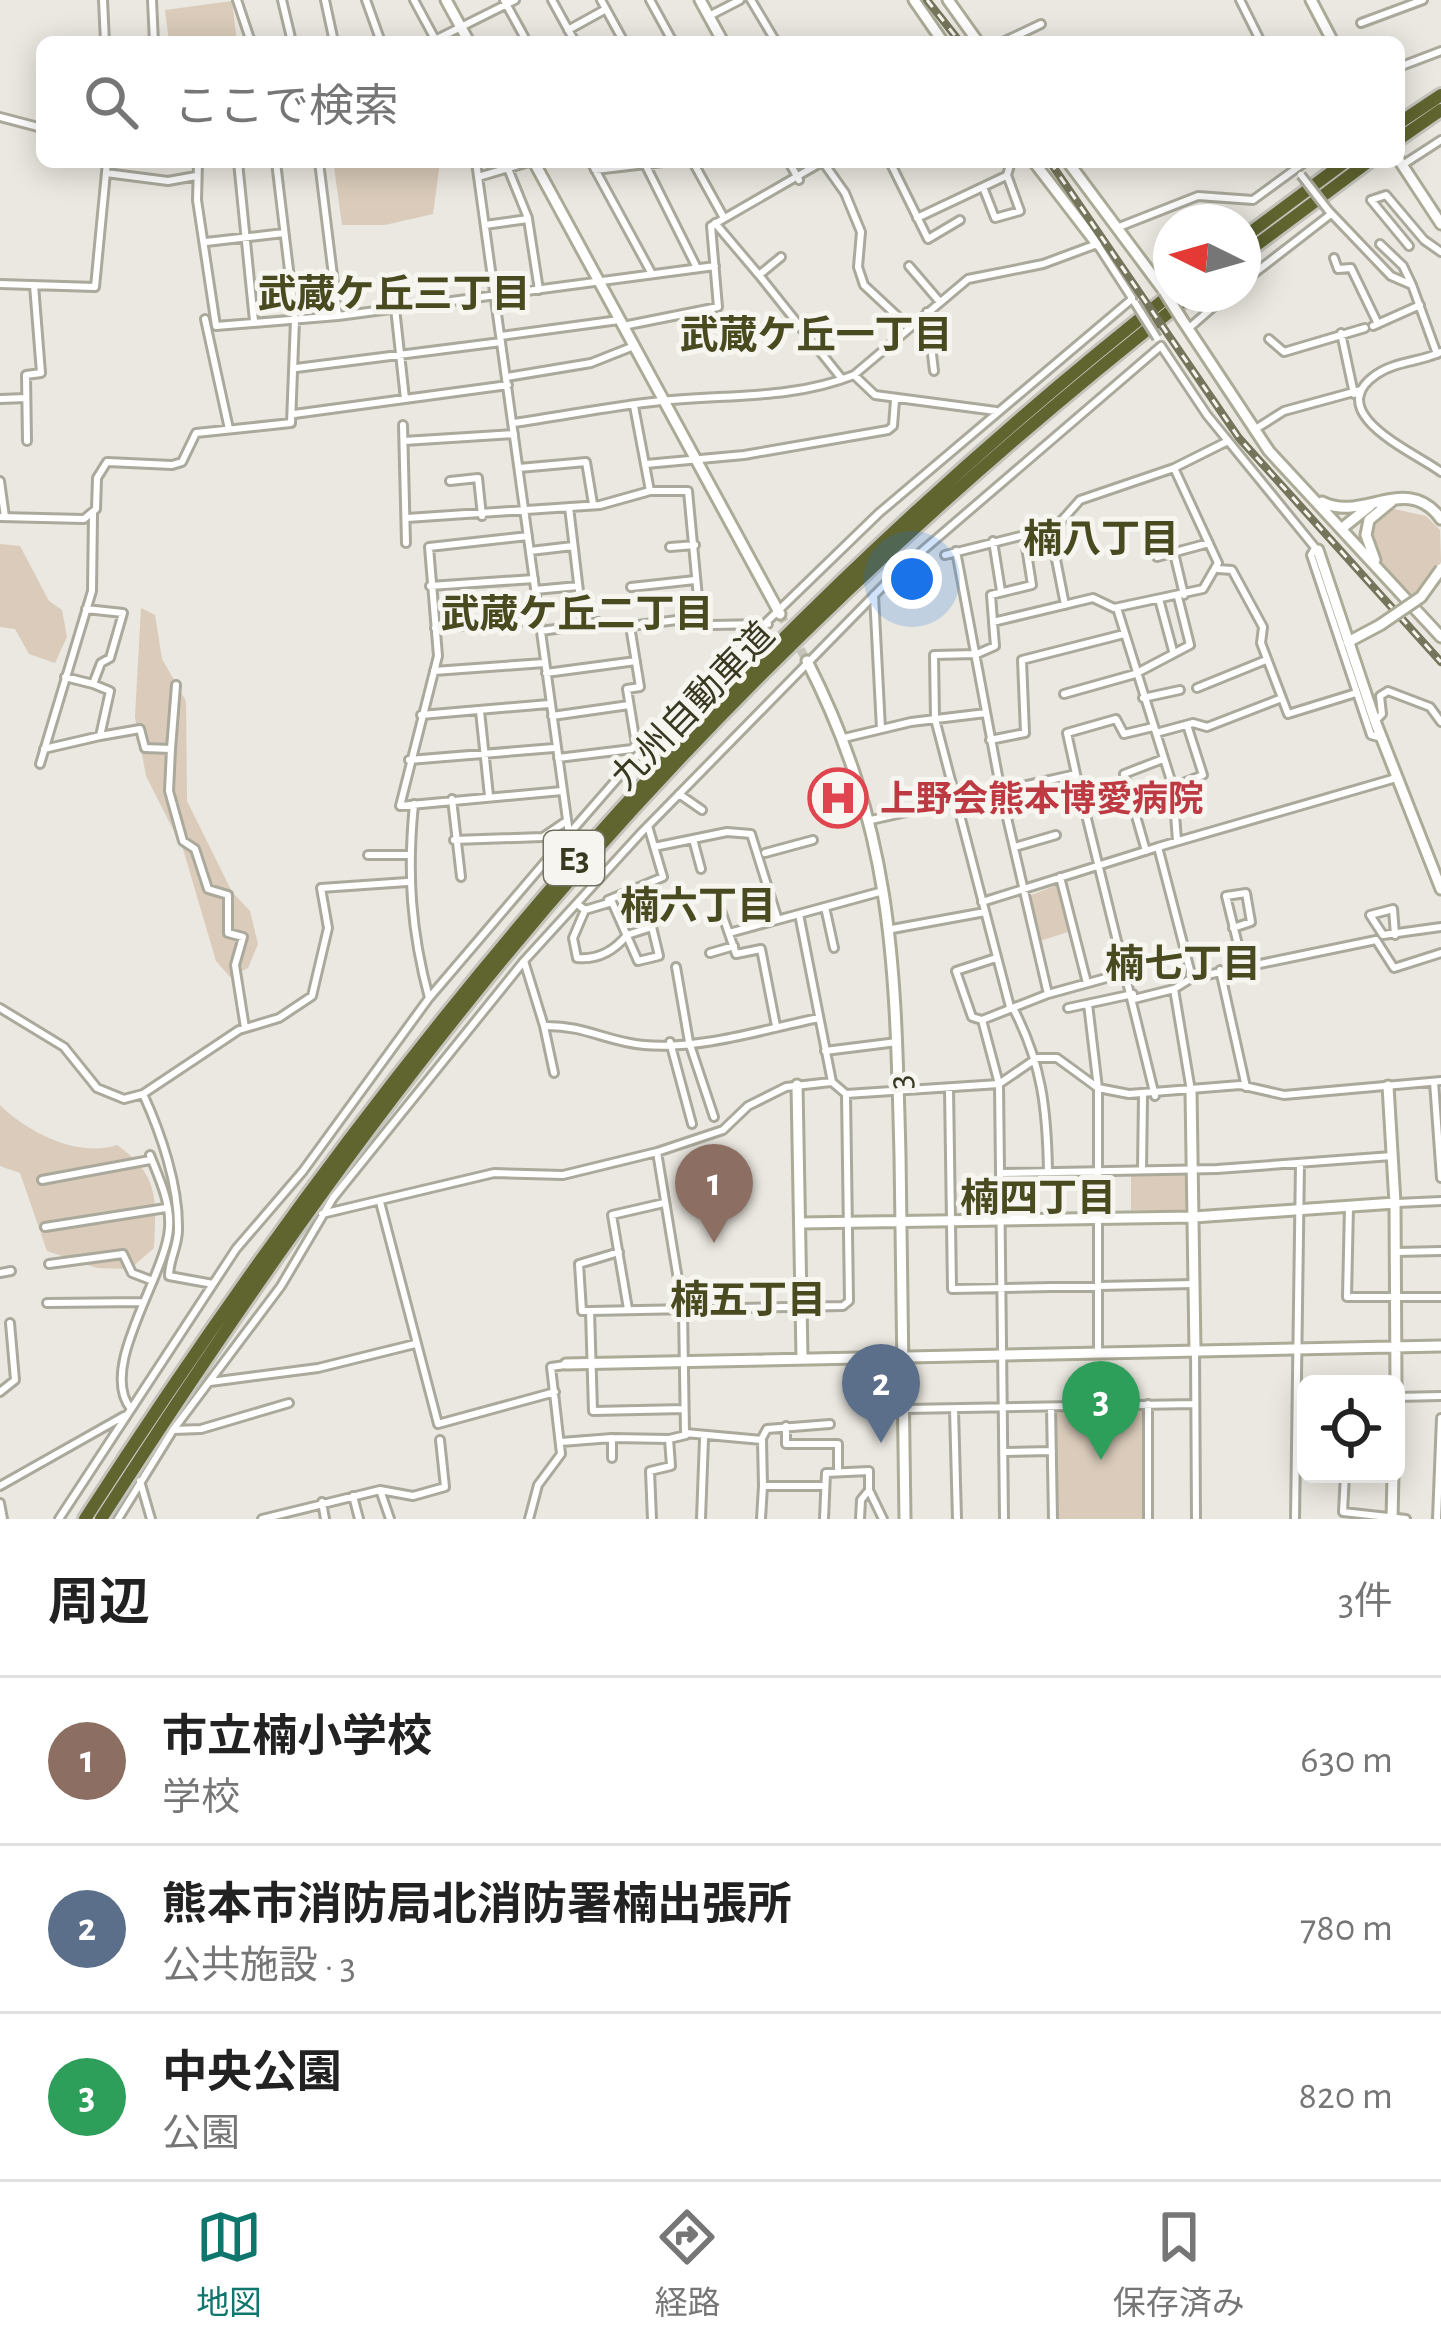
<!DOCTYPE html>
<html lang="ja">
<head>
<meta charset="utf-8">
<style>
  body { margin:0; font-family:"Alegreya Sans","Noto Sans JP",sans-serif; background:#f2f2f2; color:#222 }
  .controls { position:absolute; right:36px; bottom:36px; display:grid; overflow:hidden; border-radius:18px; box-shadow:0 6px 30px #0003 }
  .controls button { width:108px; height:108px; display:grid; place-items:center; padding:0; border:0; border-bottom:3px solid #e0e0e0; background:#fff; color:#222; font:60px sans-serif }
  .compass { position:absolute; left:1153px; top:204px; width:108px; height:108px; border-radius:50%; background:#fff; box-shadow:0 6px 30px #0003; rotate:275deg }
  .you { position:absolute; left:912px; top:579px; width:42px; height:42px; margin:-30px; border:9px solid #fff; border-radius:50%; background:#1a73e8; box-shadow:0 0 0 18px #1a73e833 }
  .badge { display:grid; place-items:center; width:78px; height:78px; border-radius:50%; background:#0f766e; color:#fff; font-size:39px; font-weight:700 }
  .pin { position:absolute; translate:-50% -99px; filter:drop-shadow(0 3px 6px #0008) }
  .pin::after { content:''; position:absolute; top:63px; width:42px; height:36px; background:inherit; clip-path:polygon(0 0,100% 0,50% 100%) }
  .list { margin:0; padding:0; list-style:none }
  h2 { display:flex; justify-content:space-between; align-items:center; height:156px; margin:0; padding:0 48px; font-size:51px }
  h2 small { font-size:39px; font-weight:400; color:#767676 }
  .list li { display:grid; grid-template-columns:78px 1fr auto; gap:36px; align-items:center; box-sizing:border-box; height:168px; padding:0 48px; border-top:3px solid #e0e0e0 }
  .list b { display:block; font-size:45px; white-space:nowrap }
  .list p { margin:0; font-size:39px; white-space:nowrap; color:#767676 }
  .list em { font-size:39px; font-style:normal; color:#767676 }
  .icon { flex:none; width:66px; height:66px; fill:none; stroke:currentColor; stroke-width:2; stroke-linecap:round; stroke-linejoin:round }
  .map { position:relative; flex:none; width:1441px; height:1519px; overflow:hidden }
  .search { position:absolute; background:#fff; box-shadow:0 6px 30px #0003; left:36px; right:36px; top:36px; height:132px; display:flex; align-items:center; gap:30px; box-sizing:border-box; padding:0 42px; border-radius:18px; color:#767676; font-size:45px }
  .sheet { height:660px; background:#fff }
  nav { display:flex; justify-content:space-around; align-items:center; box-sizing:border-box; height:168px; border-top:3px solid #e0e0e0; background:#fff; font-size:33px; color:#767676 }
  nav a { display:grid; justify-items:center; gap:6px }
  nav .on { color:#0f766e }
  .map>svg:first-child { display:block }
  .green { fill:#dacbba }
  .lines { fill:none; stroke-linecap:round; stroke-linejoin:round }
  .secondary-tunnel { stroke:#c7c5ba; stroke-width:9; stroke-dasharray:9 4.5; stroke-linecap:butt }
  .street-casing { stroke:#aaa99c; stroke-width:12 }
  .secondary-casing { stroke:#acab97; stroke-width:15 }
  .highway-casing { stroke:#c4c4bd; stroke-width:18 }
  .street { stroke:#fff; stroke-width:6 }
  .secondary { stroke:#fff; stroke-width:9 }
  .highway { stroke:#60642f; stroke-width:12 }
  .rail-casing { stroke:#75755c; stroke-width:8 }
  .rail { stroke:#f7f5f0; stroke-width:3; stroke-dasharray:9; stroke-linecap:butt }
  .street-bridge-casing { stroke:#aaa99c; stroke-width:12; stroke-linecap:butt }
  .secondary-bridge-casing { stroke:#acab97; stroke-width:15; stroke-linecap:butt }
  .street-bridge { stroke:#fff; stroke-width:6 }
  .secondary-bridge { stroke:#fff; stroke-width:9 }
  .labels { text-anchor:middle; stroke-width:10; stroke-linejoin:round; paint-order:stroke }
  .shield { fill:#f7f5f0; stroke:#727160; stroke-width:3 }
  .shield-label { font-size:33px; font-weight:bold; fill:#393922 }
  .street-label { font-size:36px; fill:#393922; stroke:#f7f5f0 }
  .health-label { font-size:36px; font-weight:bold; fill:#be3a42; stroke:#f7f5f0; text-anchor:start }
  .neighbourhood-label { font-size:39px; font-weight:bold; fill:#494a1f; stroke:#f7f5f0 }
</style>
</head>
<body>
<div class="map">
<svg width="1441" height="1519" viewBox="0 0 1441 1519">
  <rect width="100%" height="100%" fill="#eae8e0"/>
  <!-- green -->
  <path class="green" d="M232,1L237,42H169L165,10Z
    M440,162L433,214L385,225H342L334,167Z
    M1394,509L1426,516L1440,530L1441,562L1411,601L1381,567L1370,540L1376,523Z
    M0,544L20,546L49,601L62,610L67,637L55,663L29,654L15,629L0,627Z
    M141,608L155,615L162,659L186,701L187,801L232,892L250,911L258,944L248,968L230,977L216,961L183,849L146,776L135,717Z
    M1057,885L1071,931L1040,941L1029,896Z
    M0,1105C28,1133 79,1158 117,1145C160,1176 156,1199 154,1248L130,1269L97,1268L47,1251L20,1173L0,1166Z
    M1137,1172L1187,1174L1185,1212L1131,1210V1176Z
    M1138,1408L1145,1410L1146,1519H1056L1055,1412Z"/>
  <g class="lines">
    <!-- secondary-tunnel -->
    <path class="secondary-tunnel" d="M780,614L807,661"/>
    <!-- street casing -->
    <g class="street-casing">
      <path id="street" d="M103,0L105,42
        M152,0L154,42
        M237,0L251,42
        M282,0L292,42
        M325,0L334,42
        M366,0L381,42
        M414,0L435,39
        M504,0L527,42
        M552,0L575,42
        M601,0L624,42
        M650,0L673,42
        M751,0L776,42
        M1240,0L1261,42
        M709,16L740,0
        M1361,23L1423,0
        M568,30L606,9
        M435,40L515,0
        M1003,42L1041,24
        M1399,67L1441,51
        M0,117L42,128
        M198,162L197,200L216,326L338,316L715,266
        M238,162L254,321
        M319,162L338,316
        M476,162L569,834
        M591,162L652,274
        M693,162L724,218
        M789,162L799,180
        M823,162L845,193L861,232L858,267L864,285L909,327
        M890,162L928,239L960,220
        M645,164L697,268
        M1404,164L1441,140
        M595,170L663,162
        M509,171L528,218
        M106,173L168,181L196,176
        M478,177L529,162
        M983,187L995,218L1020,211L1007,175L1011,162
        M1328,210L1391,276L1412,285L1437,354
        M917,218L1006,176
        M715,223L759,275L781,257
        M485,225L528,219L539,290
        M1119,227L1198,196L1253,200L1305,162
        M206,242L284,233
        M1380,244L1403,266L1412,285
        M1409,246L1371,200L1386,195L1424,240L1441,252
        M1334,258L1338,269L1351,268L1378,324
        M909,266L939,301
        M759,275L842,379
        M1243,282L1331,214
        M0,284L95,287L107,162
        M395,308L405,399
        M927,312L934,371
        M205,319L229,429
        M623,326L718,307L711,226L822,162
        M1373,326L1420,305
        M1188,329L1228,294
        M1341,333L1354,394
        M501,336L619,320
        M1269,339L1284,352L1365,328
        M1161,346L1207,415L1317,550
        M1441,352C1421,362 1396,361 1377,374C1319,413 1418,454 1441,472
        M296,368L501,342
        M854,375L875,395L996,411
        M507,377L591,363L634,346
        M0,399L26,398
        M634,406L650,491H688L700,619L711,625L768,624
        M294,414L508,385
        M514,423C563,416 612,406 661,401C726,394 791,400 854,375L968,279L1043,264L1097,244L1132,298
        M403,425L406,543
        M1254,430L1284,411L1361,390
        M27,441L26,375L41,373L34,285
        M404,441L514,434
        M646,464L744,455L888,430L893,426L895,400
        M519,468L586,462L593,504
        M0,481L5,517
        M450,481L478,478L482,516
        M0,517L84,519L96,509L97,478L107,462L172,465L182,462L196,433L291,423L295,320L276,162
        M407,518L600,505L650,491
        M1050,529L1065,605
        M528,536L429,547L438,656L400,806L562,791
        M993,541L1001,591
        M670,547L695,545
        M1315,548L1311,555L1371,735L1382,738
        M530,551L573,546
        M956,551L1001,792L1048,994
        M1174,553L1184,595
        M945,555L1056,527L1080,500L1174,468L1228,441
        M1157,557L1209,543
        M1218,569L1232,570L1263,627L1261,643L1282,698
        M430,586L534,579
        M631,587L695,580
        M535,590L578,586
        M874,595L881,729
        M1159,599L1173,651
        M1117,608L1173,787L1177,841
        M993,621L991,595L1032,585L1024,534
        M583,625L598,622
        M435,628L539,620
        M541,631L583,625L569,507
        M434,671L544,663
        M546,673L636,661
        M65,677L93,684L101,663L110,658L123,613L86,609
        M1197,688L1266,660
        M1064,694L1135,674L1190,645L1178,597
        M1143,698L1180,690
        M480,711L489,796
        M421,715L549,704
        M552,716L629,705
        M1375,721L1382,714L1380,696L1388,691L1430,707L1441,722
        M1156,733L1193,723L1207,727L1282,698L1288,714L1356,693
        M100,736L140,729L145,748L171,749L176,685
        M844,738L911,722L986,713
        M990,740L1025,733L1022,660L1124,634
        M44,749L100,736L110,691L93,684
        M171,749L169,791L183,841L195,849L208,889L228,895V933L243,937L235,965L245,1028
        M558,758L632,749L636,744L627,689L640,687L630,626L700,617
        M409,760L554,748
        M40,764L92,591L93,514
        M1076,774L1067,733L1116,719L1124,734L1153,727
        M1173,787L1203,775L1187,725
        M679,794L702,810
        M452,799L461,877
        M414,804C407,874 411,931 429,998
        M871,820L1076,774L1155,1096
        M693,839L701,869
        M454,840L543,837L565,822
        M654,847L727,832L751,834L777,917
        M1015,847L1056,835
        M1146,851L1124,774L1163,759
        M765,853L813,840
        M368,855H410
        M1060,877L1087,983
        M717,899L736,954L761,949L776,1026
        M608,900L663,877L648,826
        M982,902L1158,847
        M577,904L585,910L612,902L638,961L659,956L652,927L627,935C614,951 598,960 577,958L573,938L585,910
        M825,907L834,948
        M799,914L883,891
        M1233,928L1251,922L1246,893L1226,896L1243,965
        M892,929L985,912
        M729,933L799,914L832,1082L846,1094L999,1084L1037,1058H1057L1098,1088L1129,1094L1240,1085L1284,1095L1441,1081
        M1395,935L1393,909L1370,915L1383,935L1441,927
        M710,953L734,946
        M524,961L544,1026C585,1025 607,1042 644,1045C701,1050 764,1029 819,1018
        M676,967L689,1042L714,1117
        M1220,970L1246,1087
        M1192,978L1158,847L1396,778
        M1134,999L1174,989
        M1088,1004L1098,1088V1352
        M1010,1007L935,719L934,655L977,654L995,646L993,622L1093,598L1114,608L1203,589L1218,563L1174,468
        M0,1008L64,1047L97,1088L124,1099L143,1094L239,1030L279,1018L312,996L328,928L321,888L407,882
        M1013,1008C1042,1063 1047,1110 1048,1172
        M1068,1008L1133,994
        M982,1020L972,1017L956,971L996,958
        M544,1026L554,1073
        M670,1042L692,1124
        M825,1051L897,1042
        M1434,1082L1441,1178
        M949,1088L952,1289L1194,1284
        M1191,1091L1174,989L1192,978L1376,940L1394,968L1441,953
        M143,1094C161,1133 179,1186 178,1230C178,1246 169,1260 169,1276L213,1284
        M657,1152L683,1310L685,1433L762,1440L763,1486
        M1142,1170L1143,1096
        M1000,1173L1217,1169L1392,1156
        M42,1180L150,1160
        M380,1202L438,1424L555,1392
        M1397,1203L1441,1201
        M1349,1206L1347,1297H1441
        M322,1214L494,1173L563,1175L657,1152L723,1130L748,1106L786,1087L831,1082
        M45,1227L166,1208
        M619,1252L579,1264L582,1311H590L593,1411L684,1409
        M1397,1252L1441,1251
        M49,1264L123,1254L132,1273L153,1281
        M0,1273L11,1271
        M47,1303L144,1302
        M628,1309L612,1215L664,1203
        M590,1311L843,1306L849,1301L846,1094
        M1195,1350L1196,1519
        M210,1382L318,1368L415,1344
        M0,1392L15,1380L10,1323
        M1396,1397L1441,1396
        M1148,1404V1519
        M1051,1407L1053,1519
        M131,1409C97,1368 166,1276 169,1228C171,1203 159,1178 150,1155
        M905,1409L1195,1404
        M954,1409L957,1519
        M786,1426V1444H838V1472
        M173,1430L201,1429L289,1403
        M612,1438L669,1439
        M762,1438L767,1429L830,1424
        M561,1442L612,1438V1458
        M1004,1452L1052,1451
        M1345,1474L1343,1512L1406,1519
        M140,1481L151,1519
        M0,1486L124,1416
        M380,1490L413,1496L445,1487L440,1440
        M353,1496L359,1519
        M322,1502L325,1519
        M0,1503L3,1519
        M59,1519L236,1249L303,1171L429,998L569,834L684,702L879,513L1132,299
        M118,1519L173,1430L281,1286L333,1198L524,961L641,833L893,576L1161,346
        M262,1519L380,1490L390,1519
        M529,1519L538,1485L561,1454L551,1367L565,1365
        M652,1519L650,1471L671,1466L669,1439L686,1435
        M701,1519L704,1439
        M761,1519L763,1486H824
        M824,1519L826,1473L869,1471V1490L883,1519
        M860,1519L861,1500L869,1490
        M1004,1519L999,1084L982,1020L1048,994L1128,972
        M1295,1519L1300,1163
        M1437,1519L1441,1418"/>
    </g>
    <!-- secondary casing -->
    <g class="secondary-casing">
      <path id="secondary" d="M446,0L469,42
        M700,0L723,42
        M914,0L943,42
        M948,0L978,42
        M1311,0L1333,42
        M1399,160L1441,224
        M534,162L780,614
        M1034,162L1097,244
        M1068,162L1164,291
        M1181,318L1269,451L1441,637
        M1322,502C1362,523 1407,472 1441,519
        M1341,529L1370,506
        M1318,550L1375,721L1441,889
        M1375,560L1366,535L1369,520L1392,501
        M1348,642L1380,625
        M807,661C895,834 895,967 900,1155C902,1276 903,1398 905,1519
        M797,1085L802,1357
        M1388,1086L1395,1203L1396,1384
        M1191,1091L1195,1350
        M800,1223L1194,1217L1395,1203
        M566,1364L1441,1346
        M1392,1519L1393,1474"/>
    </g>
    <!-- highway casing -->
    <g class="highway-casing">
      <path id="highway" d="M1399,123L1441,95
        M1399,139L1441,110
        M1243,238L1345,162
        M1243,255L1368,162
        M85,1519C392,1043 725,646 1171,294
        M101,1519C216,1341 335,1167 468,1002C679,738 926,503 1192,294"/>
    </g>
    <!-- street -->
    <use href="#street" class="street"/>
    <!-- secondary -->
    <use href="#secondary" class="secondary"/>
    <!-- highway -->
    <use href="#highway" class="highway"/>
    <!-- rail casing -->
    <g class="rail-casing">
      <path id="rail" d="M927,0L960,42
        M1050,162L1239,438L1441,662"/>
    </g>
    <!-- rail -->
    <use href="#rail" class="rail"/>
    <!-- street-bridge casing -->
    <g class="street-bridge-casing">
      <path id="street-bridge" d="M1301,175L1328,210
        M1135,303L1157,338"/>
    </g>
    <!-- secondary-bridge casing -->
    <g class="secondary-bridge-casing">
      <path id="secondary-bridge" d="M1164,291L1181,318
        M1380,625L1421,597L1441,569"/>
    </g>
    <!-- street-bridge -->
    <use href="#street-bridge" class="street-bridge"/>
    <!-- secondary-bridge -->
    <use href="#secondary-bridge" class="secondary-bridge"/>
  </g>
  <!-- icons -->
  <defs>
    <g id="hospital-ring" transform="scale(3)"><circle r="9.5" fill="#f7f5f0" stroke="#e0444e" stroke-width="1.5"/><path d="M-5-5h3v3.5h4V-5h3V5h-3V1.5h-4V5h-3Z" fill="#e0444e"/></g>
  </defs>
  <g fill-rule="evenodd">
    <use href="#hospital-ring" x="838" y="798"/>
  </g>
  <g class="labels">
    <!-- shield labels -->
    <rect class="shield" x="544" y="831" width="60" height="54" rx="9"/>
    <g class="shield-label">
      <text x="574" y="870">E3</text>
    </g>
    <!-- street labels -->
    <g class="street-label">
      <text transform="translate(692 705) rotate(-46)" y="13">九州自動車道</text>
      <text transform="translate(898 1082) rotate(-91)" y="13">3</text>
    </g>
    <!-- health labels -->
    <g class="health-label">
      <text x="880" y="811">上野会熊本博愛病院</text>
    </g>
    <!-- neighbourhood labels -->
    <g class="neighbourhood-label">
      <text x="394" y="307">武蔵ケ丘三丁目</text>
      <text x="816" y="348">武蔵ケ丘一丁目</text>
      <text x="1101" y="552">楠八丁目</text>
      <text x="577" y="627">武蔵ケ丘二丁目</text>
      <text x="698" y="919">楠六丁目</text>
      <text x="1183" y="977">楠七丁目</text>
      <text x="1038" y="1211">楠四丁目</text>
      <text x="748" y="1313">楠五丁目</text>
    </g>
  </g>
</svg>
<div class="controls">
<button><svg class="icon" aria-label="locate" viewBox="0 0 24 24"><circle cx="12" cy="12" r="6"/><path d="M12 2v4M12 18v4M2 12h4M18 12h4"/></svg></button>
</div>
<svg class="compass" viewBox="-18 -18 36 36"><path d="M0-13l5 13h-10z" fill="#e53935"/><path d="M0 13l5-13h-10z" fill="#767676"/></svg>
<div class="you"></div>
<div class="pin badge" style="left:714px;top:1243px;background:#8d6e63">1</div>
<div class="pin badge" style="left:881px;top:1443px;background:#5c6f8a">2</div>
<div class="pin badge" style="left:1101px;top:1460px;background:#2e9e5b">3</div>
<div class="search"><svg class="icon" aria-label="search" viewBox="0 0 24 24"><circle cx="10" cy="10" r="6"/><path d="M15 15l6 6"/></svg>ここで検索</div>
</div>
<section class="sheet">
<h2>周辺<small>3件</small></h2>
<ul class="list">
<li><span class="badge" style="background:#8d6e63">1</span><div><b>市立楠小学校</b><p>学校</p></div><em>630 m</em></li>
<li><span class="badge" style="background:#5c6f8a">2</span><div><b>熊本市消防局北消防署楠出張所</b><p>公共施設 · 3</p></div><em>780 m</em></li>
<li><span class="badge" style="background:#2e9e5b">3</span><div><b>中央公園</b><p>公園</p></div><em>820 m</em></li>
</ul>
</section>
<nav>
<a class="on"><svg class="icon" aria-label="map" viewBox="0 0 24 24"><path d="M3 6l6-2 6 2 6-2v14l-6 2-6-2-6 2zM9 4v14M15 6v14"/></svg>地図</a>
<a><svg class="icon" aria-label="directions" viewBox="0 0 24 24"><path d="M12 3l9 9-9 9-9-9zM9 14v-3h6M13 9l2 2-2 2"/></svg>経路</a>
<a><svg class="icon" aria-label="saved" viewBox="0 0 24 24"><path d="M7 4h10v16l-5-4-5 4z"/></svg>保存済み</a>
</nav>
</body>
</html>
